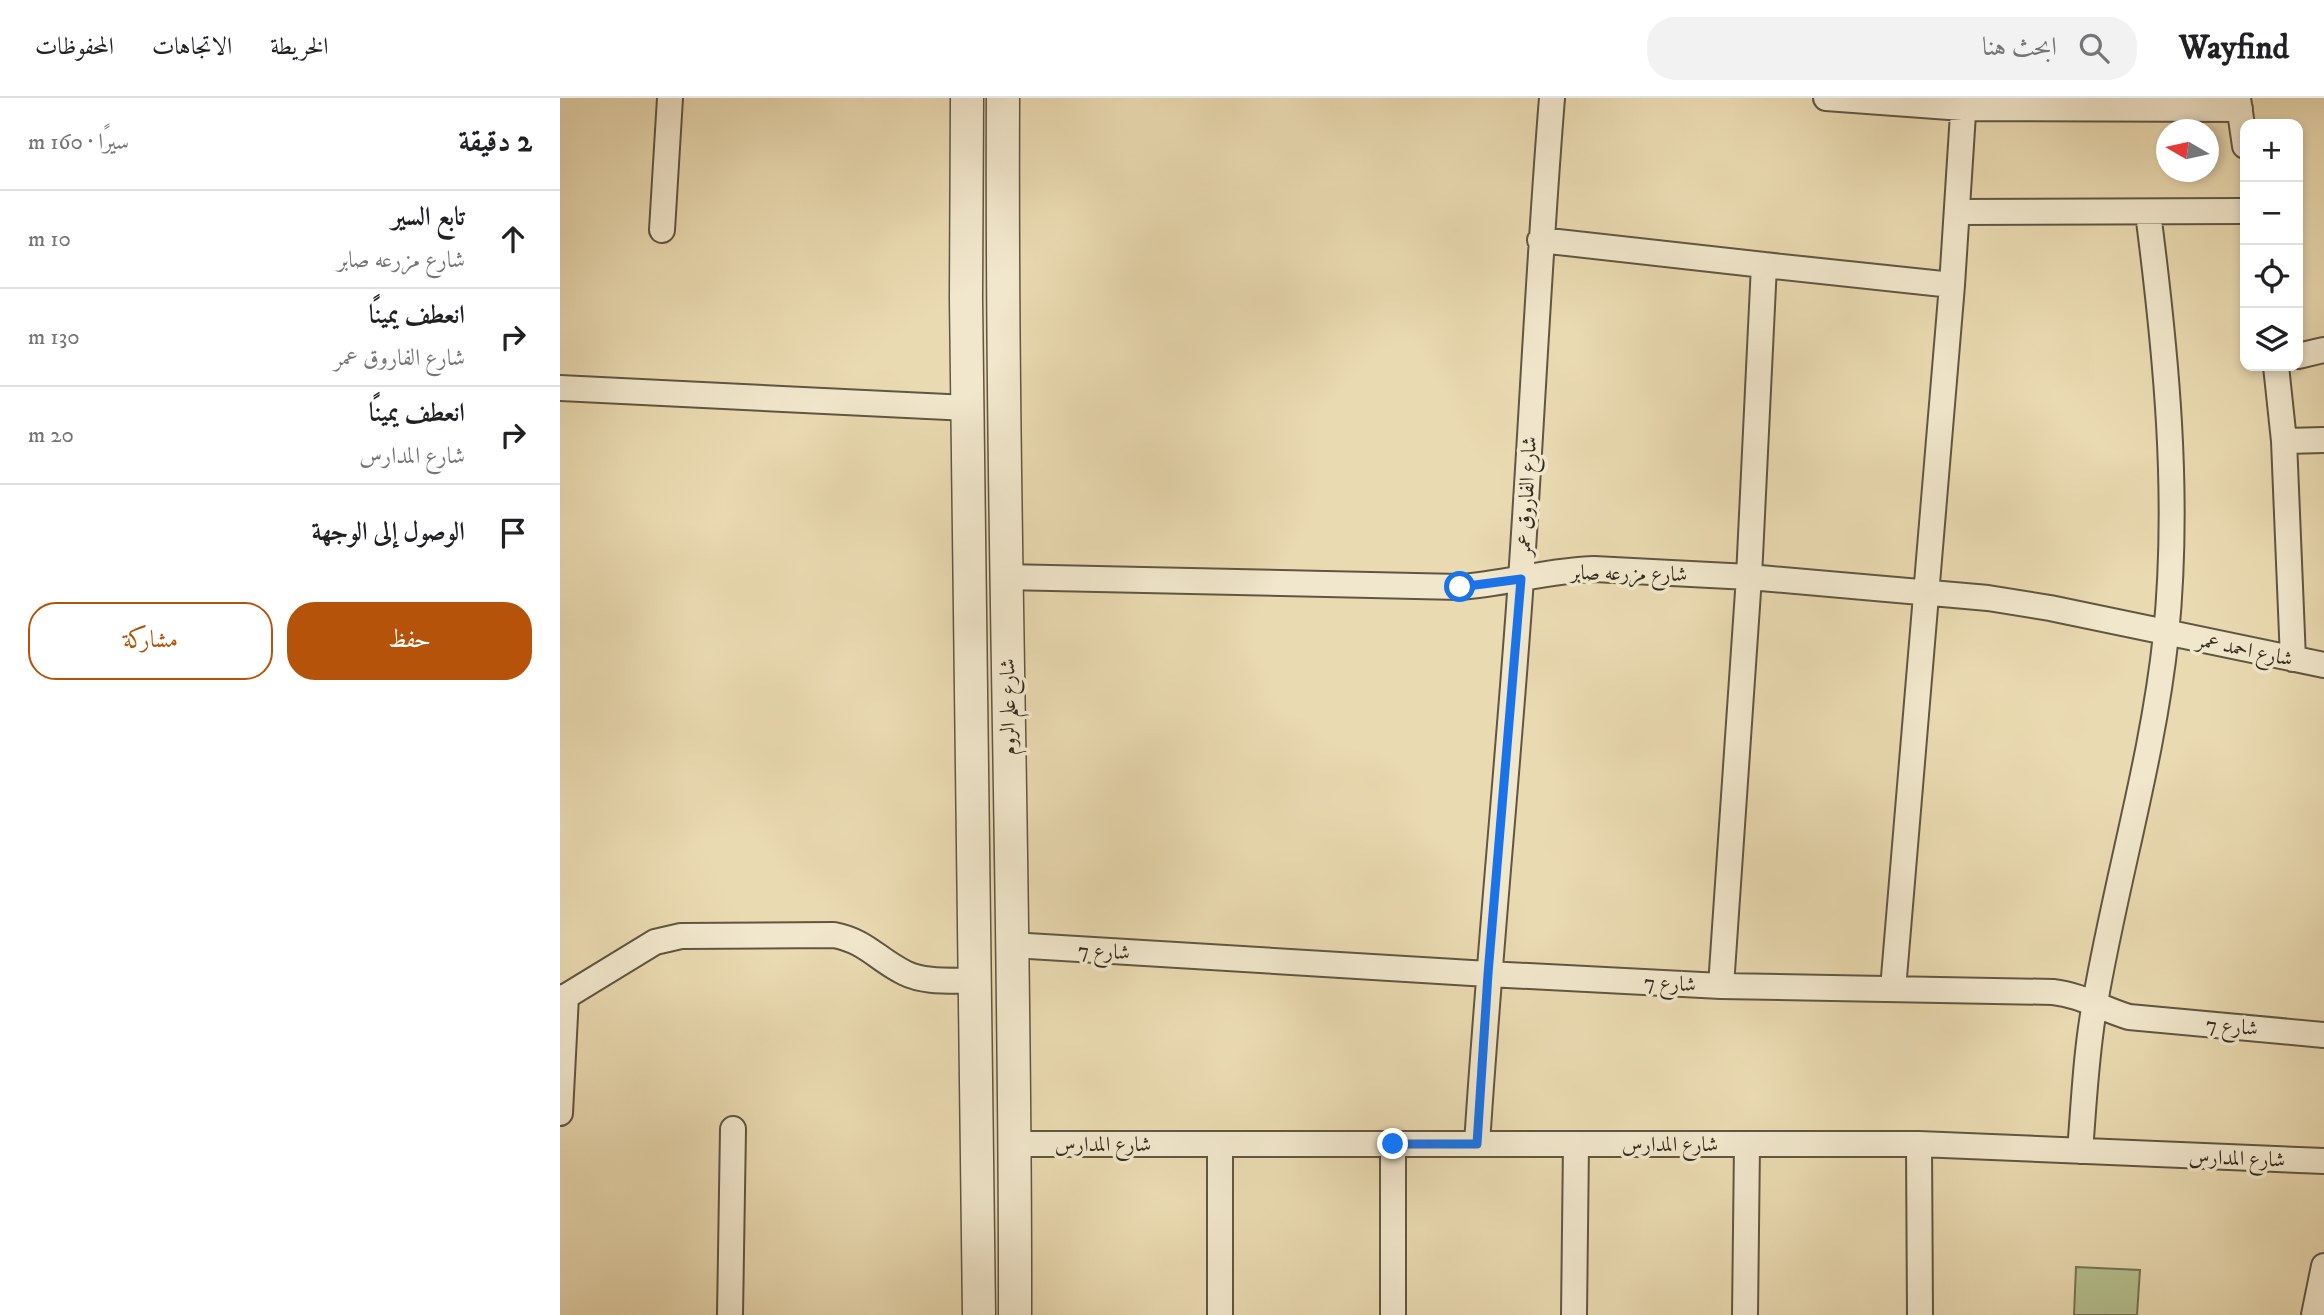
<!DOCTYPE html>
<html lang="ar">
<head>
<meta charset="utf-8">
<style>
  body { margin:0; font-family:"IM FELL DW Pica",Amiri,serif; background:#f2f2f2; color:#202124; direction:rtl }
  .controls { position:absolute; right:21px; top:21px; display:grid; overflow:hidden; border-radius:14px; box-shadow:0 4px 10px #0003 }
  .controls button { width:63px; height:63px; display:grid; place-items:center; padding:0; border:0; border-bottom:2px solid #e0e0e0; background:#fff; color:#202124; font:35px sans-serif }
  .compass { position:absolute; left:1596px; top:21px; width:63px; height:63px; border-radius:50%; background:#fff; box-shadow:0 4px 10px #0003; rotate:279deg }
  .stop { position:absolute; width:21px; height:21px; margin:-16px; border:5px solid #1a73e8; border-radius:50%; background:#fff }
  .stop.end { background:#1a73e8; border-color:#fff; box-shadow:0 2px 7px #0008 }
  .list { margin:0; padding:0; list-style:none }
  h2 { display:flex; justify-content:space-between; align-items:center; height:91px; margin:0; padding:0 28px; font-size:30px }
  h2 small { font-size:23px; font-weight:400; color:#757577 }
  .list li { display:grid; grid-template-columns:46px 1fr auto; gap:21px; align-items:center; box-sizing:border-box; height:98px; padding:0 28px; border-top:2px solid #e0e0e0 }
  .list b { display:block; font-size:26px; white-space:nowrap }
  .list p { margin:0; font-size:23px; white-space:nowrap; color:#757577 }
  .list em { font-size:23px; font-style:normal; color:#757577 }
  .actions { display:flex; gap:14px; padding:21px 28px }
  .actions a { flex:1; padding:16px 0; border:2px solid #b45309; border-radius:28px; text-align:center; font-size:24px; color:#b45309 }
  .actions .main { background:#b45309; color:#fff }
  .icon { flex:none; width:38px; height:38px; fill:none; stroke:currentColor; stroke-width:2; stroke-linecap:round; stroke-linejoin:round }
  .map { position:relative; flex:none; width:1764px; height:1217px; overflow:hidden; direction:ltr }
  header { display:flex; align-items:center; gap:42px; box-sizing:border-box; height:98px; padding:0 35px; background:#fff; border-bottom:2px solid #e0e0e0 }
  header strong { font-size:33px }
  nav { display:flex; gap:38px; margin-inline-start:auto; font-size:24px }
  .search { width:490px; height:63px; background:#f2f2f2; display:flex; align-items:center; gap:18px; box-sizing:border-box; padding:0 24px; border-radius:28px; color:#757577; font-size:26px }
  main { display:flex }
  aside { flex:1; background:#fff }
  .map>svg:first-child { display:block }
  .green { fill:#b4c08e; stroke:#747556; stroke-width:2 }
  .lines { fill:none; stroke-linecap:round; stroke-linejoin:round }
  .minor-casing { stroke:#615643; stroke-width:28 }
  .tertiary-casing { stroke:#615643; stroke-width:35 }
  .minor { stroke:#f1e7cc; stroke-width:24 }
  .tertiary { stroke:#f1e7cc; stroke-width:32 }
  .route { stroke:#1a73e8; stroke-width:9 }
  .labels { text-anchor:middle; stroke-width:7; stroke-linejoin:round; paint-order:stroke }
  .street-label { font-size:21px; fill:#332a1e; stroke:#f1e7cc }
</style>
</head>
<body>
<header>
<strong>Wayfind</strong>
<div class="search"><svg class="icon" aria-label="search" viewBox="0 0 24 24"><circle cx="10" cy="10" r="6"/><path d="M15 15l6 6"/></svg>ابحث هنا</div>
<nav><a>الخريطة</a><a>الاتجاهات</a><a>المحفوظات</a></nav>
</header>
<main>
<div class="map">
<svg width="1764" height="1217" viewBox="0 0 1764 1217">
  <rect width="100%" height="100%" fill="#eadab1"/>
  <filter id="stains"><feTurbulence type="fractalNoise" baseFrequency=".00286" numOctaves="4"/><feColorMatrix values="0 0 0 0 .2 0 0 0 0 .09 0 0 0 0 .02 0 0 0 .5 -.17"/></filter>
  <radialGradient id="worn" r=".72"><stop offset=".6" stop-color="#630" stop-opacity="0"/><stop offset="1" stop-color="#630" stop-opacity=".3"/></radialGradient>
  <!-- green -->
  <path class="green" d="M1516,1169L1580,1172L1577,1217H1514Z"/>
  <g class="lines">
    <!-- minor casing -->
    <g class="minor-casing">
      <path id="minor" d="M1266,0L1403,10L1680,11
        M1678,0L1685,48
        M1397,114L1685,113
        M102,132L110,0
        M980,142L1204,167
        M1738,258L1764,252
        M1716,268L1724,343L1733,561
        M0,290L408,310
        M1724,343L1764,342
        M446,479L900,489C945,486 989,472 1034,471L1189,479L1428,500L1490,510L1764,567
        M452,847L928,876L1161,888L1493,894C1521,897 1542,911 1569,919L1764,937
        M1161,888L1189,479L1204,167L1392,187
        M1333,891L1392,187L1404,0
        M0,902L95,844L121,838L274,837C306,843 318,862 345,875C365,885 393,882 415,883
        M0,1015L6,898
        M456,1046H1359L1764,1063
        M833,1046V1217
        M917,1046C929,858 948,670 961,481C972,321 979,160 992,0
        M1359,1046L1360,1217
        M1520,1053C1524,1004 1526,954 1535,905C1556,782 1593,661 1606,537C1620,396 1606,254 1588,115
        M170,1217L173,1031
        M660,1217V1046
        M1014,1217L1016,1046
        M1185,1217L1187,1046
        M1754,1217L1764,1168"/>
    </g>
    <!-- tertiary casing -->
    <g class="tertiary-casing">
      <path id="tertiary" d="M407,0L406,201L419,1217
        M443,0C441,406 456,811 455,1217"/>
    </g>
    <!-- minor -->
    <use href="#minor" class="minor"/>
    <!-- tertiary -->
    <use href="#tertiary" class="tertiary"/>
  </g>
  <g class="lines">
    <!-- route -->
    <path class="route" d="M833,1046H917L928,876L961,481L900,489"/>
  </g>
  <g class="labels">
    <!-- street labels -->
    <g class="street-label">
      <text transform="translate(966 398) rotate(-87)" y="7">شارع الفاروق عمر</text>
      <text transform="translate(1069 475) rotate(1)" y="7">شارع مزرعه صابر</text>
      <text transform="translate(1685 551) rotate(12)" y="7">شارع احمد عمر</text>
      <text transform="translate(448 609) rotate(-91)" y="7">شارع علم الروم</text>
      <text transform="translate(544 853) rotate(3)" y="7">شارع 7</text>
      <text transform="translate(1110 885) rotate(3)" y="7">شارع 7</text>
      <text transform="translate(1672 928) rotate(5)" y="7">شارع 7</text>
      <text x="543" y="1053">شارع المدارس</text>
      <text x="1110" y="1053">شارع المدارس</text>
      <text transform="translate(1677 1060) rotate(2)" y="7">شارع المدارس</text>
    </g>
  </g>
  <rect width="100%" height="100%" filter="url(#stains)"/>
  <rect width="100%" height="100%" fill="url(#worn)"/>
</svg>
<div class="controls">
<button>+</button>
<button>−</button>
<button><svg class="icon" aria-label="locate" viewBox="0 0 24 24"><circle cx="12" cy="12" r="6"/><path d="M12 2v4M12 18v4M2 12h4M18 12h4"/></svg></button>
<button><svg class="icon" aria-label="layers" viewBox="0 0 24 24"><path d="M12 4l9 5-9 5-9-5zM3 14l9 5 9-5"/></svg></button>
</div>
<svg class="compass" viewBox="-18 -18 36 36"><path d="M0-13l5 13h-10z" fill="#e53935"/><path d="M0 13l5-13h-10z" fill="#757577"/></svg>
<div class="stop" style="left:900px;top:489px"></div>
<div class="stop end" style="left:833px;top:1046px"></div>
</div>
<aside>
<h2>2 دقيقة<small>سيرًا · 160 m</small></h2>
<ul class="list">
<li><svg class="icon" aria-label="ahead" viewBox="0 0 24 24"><path d="M12 20V5M6 11l6-6 6 6"/></svg><div><b>تابع السير</b><p>شارع مزرعه صابر</p></div><em>10 m</em></li>
<li><svg class="icon" aria-label="right" viewBox="0 0 24 24"><path d="M7 20v-9h11M14 6l5 5-5 5"/></svg><div><b>انعطف يمينًا</b><p>شارع الفاروق عمر</p></div><em>130 m</em></li>
<li><svg class="icon" aria-label="right" viewBox="0 0 24 24"><path d="M7 20v-9h11M14 6l5 5-5 5"/></svg><div><b>انعطف يمينًا</b><p>شارع المدارس</p></div><em>20 m</em></li>
<li><svg class="icon" aria-label="arrive" viewBox="0 0 24 24"><path d="M6 21V4h12l-3 4 3 4H6"/></svg><div><b>الوصول إلى الوجهة</b></div></li>
</ul>
<div class="actions"><a class="main">حفظ</a><a>مشاركة</a></div>
</aside>
</main>
</body>
</html>
